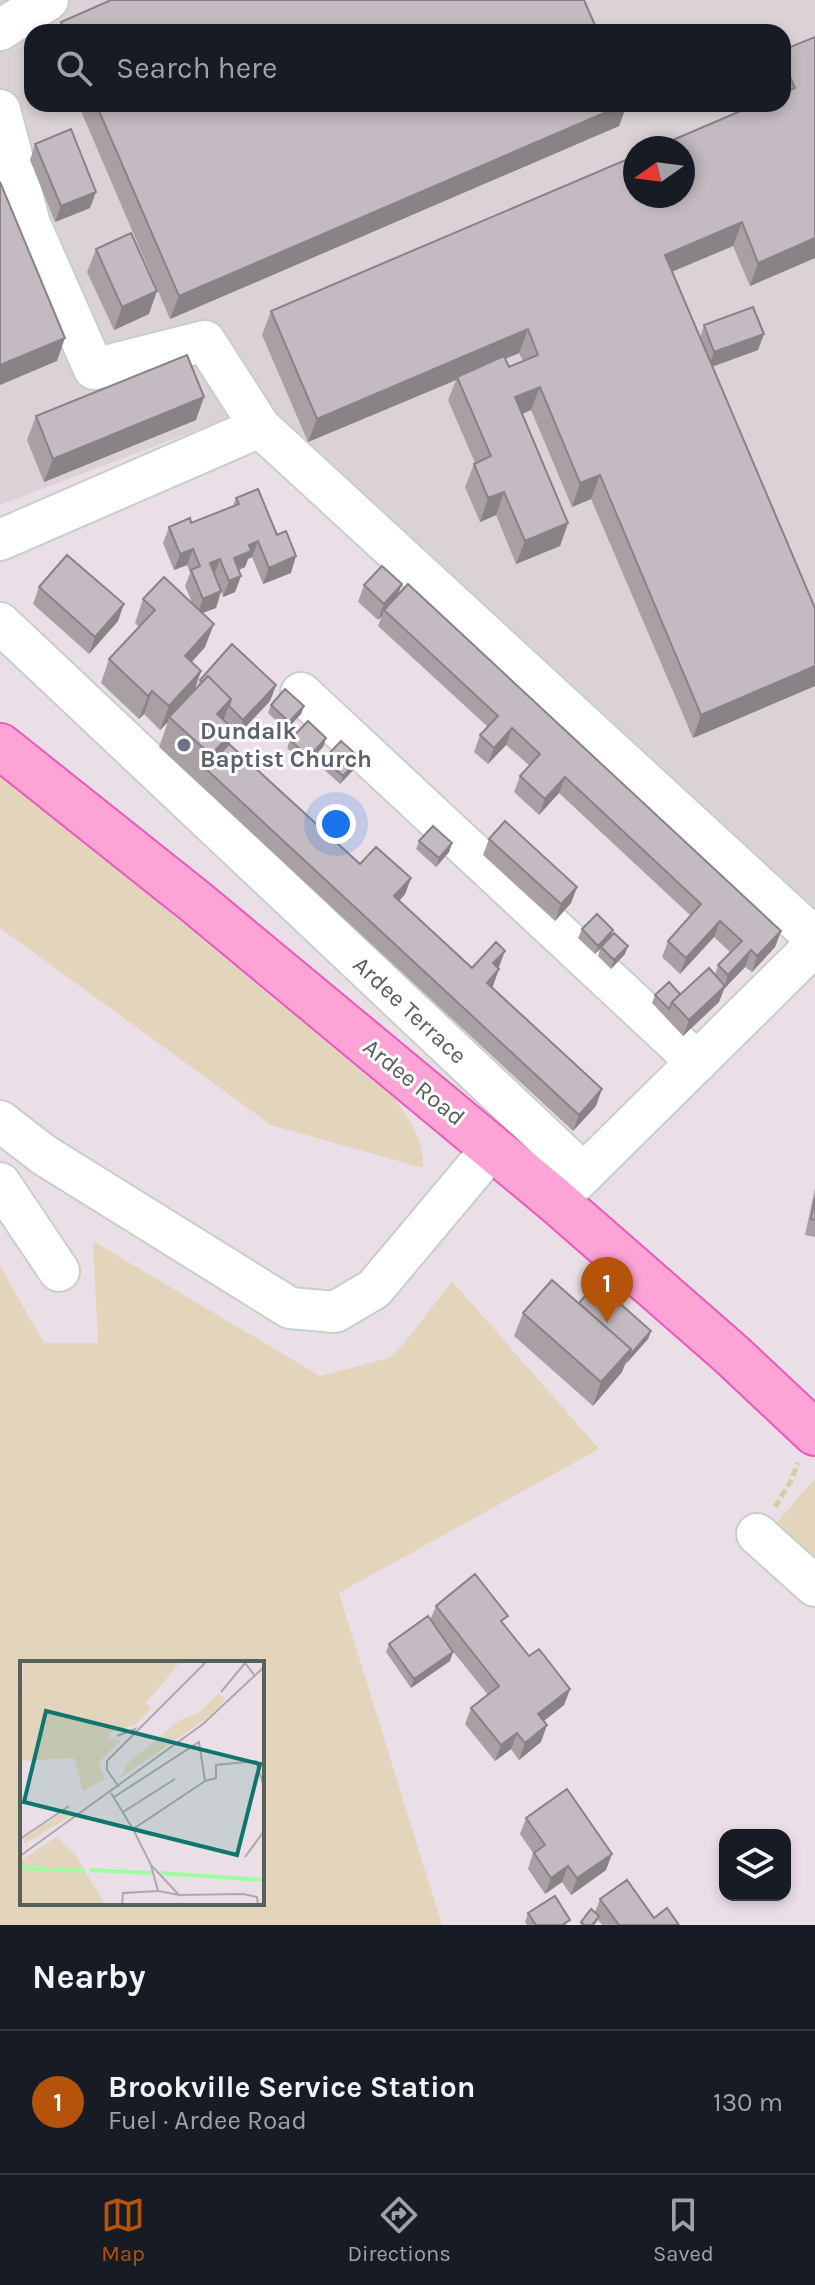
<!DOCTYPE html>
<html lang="en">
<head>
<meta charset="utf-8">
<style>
  body { margin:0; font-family:Karla,sans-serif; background:#20242c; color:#f1f3f6 }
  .controls { position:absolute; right:24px; bottom:24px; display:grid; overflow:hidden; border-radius:16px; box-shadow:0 4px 12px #0003 }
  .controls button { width:72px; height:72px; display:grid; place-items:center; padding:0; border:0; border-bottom:2px solid #363941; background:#171b24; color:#f1f3f6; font:40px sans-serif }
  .compass { position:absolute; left:623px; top:136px; width:72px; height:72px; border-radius:50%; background:#171b24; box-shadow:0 4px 12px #0003; rotate:256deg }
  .you { position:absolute; left:336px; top:824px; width:28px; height:28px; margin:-20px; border:6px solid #fff; border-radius:50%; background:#1a73e8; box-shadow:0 0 0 12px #1a73e833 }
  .badge { display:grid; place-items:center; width:52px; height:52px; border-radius:50%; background:#b45309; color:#fff; font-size:26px; font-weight:700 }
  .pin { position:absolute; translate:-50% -66px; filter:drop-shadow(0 2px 4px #0008) }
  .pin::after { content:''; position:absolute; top:42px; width:28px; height:24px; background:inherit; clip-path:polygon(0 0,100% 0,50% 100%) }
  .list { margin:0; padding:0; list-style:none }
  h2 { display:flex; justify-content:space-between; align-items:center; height:104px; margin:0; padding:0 32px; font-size:34px }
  h2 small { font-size:26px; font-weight:400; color:#9ea1a6 }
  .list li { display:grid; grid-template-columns:52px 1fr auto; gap:24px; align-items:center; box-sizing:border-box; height:144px; padding:0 32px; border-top:2px solid #363941 }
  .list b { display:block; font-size:30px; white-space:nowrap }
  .list p { margin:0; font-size:26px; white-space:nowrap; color:#9ea1a6 }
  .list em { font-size:26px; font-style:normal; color:#9ea1a6 }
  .icon { flex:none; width:44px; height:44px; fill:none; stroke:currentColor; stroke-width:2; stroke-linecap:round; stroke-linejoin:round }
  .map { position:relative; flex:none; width:815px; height:1925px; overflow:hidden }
  .search { position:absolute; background:#171b24; box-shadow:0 4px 12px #0003; left:24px; right:24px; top:24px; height:88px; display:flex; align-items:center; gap:20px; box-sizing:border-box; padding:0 28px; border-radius:24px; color:#9ea1a6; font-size:30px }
  .sheet { height:248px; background:#171b24 }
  nav { display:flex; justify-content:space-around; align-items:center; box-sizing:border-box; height:112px; border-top:2px solid #363941; background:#171b24; font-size:22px; color:#9ea1a6 }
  nav a { display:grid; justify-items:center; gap:4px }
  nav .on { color:#b45309 }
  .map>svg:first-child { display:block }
  .industrial { fill:#dad2d7; fill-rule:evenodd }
  .green { fill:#e3d4bc; fill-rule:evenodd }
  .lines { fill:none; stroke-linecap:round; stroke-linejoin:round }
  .minor-casing { stroke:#c8cfca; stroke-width:44 }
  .major-casing { stroke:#ee56bc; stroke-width:48 }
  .path { stroke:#d5ce9f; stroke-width:5; stroke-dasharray:8 4; stroke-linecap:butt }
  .minor { stroke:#fff; stroke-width:40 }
  .major { stroke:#fda3d5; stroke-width:44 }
  .wall { fill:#a9a0a6; fill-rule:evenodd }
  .shaded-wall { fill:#898287 }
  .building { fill:#c4bac1; stroke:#898287; stroke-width:2 }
  .worship-dot { fill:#6b7280; stroke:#fff; stroke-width:3 }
  .labels { text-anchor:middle; stroke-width:6; stroke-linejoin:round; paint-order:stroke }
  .worship-label { font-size:24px; font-weight:bold; fill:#5b616d; stroke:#fff; text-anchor:start }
  .street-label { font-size:24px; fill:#58605a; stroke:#fff }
  .inset-river { fill:none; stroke:#9efda2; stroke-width:4 }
  .inset-road { fill:none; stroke:#aca8ab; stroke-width:2 }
  .view { fill:#0f766e; fill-opacity:0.15; stroke:#0f766e; stroke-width:4 }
  .inset-edge { fill:none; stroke:#58605a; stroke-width:4 }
</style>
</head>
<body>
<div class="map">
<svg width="815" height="1925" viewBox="0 0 815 1925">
  <rect width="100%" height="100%" fill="#ebdfe7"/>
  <!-- industrial -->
  <path class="industrial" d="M0,0H815V915L266,404L0,505ZM32,32H783V104H32ZM635,148H683V196H635Z"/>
  <!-- green -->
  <path class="green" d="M0,772L395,1099C411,1124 424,1138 423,1168L271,1125L0,928Z
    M93,1241L320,1376L389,1358L403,1345L452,1281L599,1449L339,1593L442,1925H0V1266L44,1343H98ZM22,1663H262V1903H22Z
    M815,1478V1571L770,1531Z"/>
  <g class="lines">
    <!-- minor casing -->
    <g class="minor-casing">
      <path id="minor" d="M0,30L48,0
        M0,110L30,224L94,369L205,341L260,427
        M0,540L260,427L815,938
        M0,623L583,1173
        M301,693L697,1062
        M0,1121L44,1155L290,1308L335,1312L374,1289L493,1147
        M0,1183L59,1271
        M565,1192L815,945
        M757,1534L815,1586"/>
    </g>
    <!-- major casing -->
    <g class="major-casing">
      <path id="major" d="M0,746L197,903L556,1201L731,1354L815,1433"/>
    </g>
    <!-- path -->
    <path class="path" d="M775,1507L791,1481L798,1463"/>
    <!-- minor -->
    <use href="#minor" class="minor"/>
    <!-- major -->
    <use href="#major" class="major"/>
  </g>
  <!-- wall -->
  <path class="wall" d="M61,22L598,32H57Z
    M815,37V258L750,286L733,246L672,272L700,338L704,325L758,350L712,367L815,608V686L693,738L591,499L572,507L531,410L522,414L568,523L560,546L516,564L496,515L480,522L465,487L474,464L475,463L448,400L456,380L308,442L262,335L271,311L783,104V50ZM519,353L523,361L509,367L505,359Z
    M78,104H627L619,126L170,319Z
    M35,144L90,208L55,222L30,160Z
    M96,249L149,314L114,330L87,272Z
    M36,416L196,420L44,482L27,440Z
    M236,498L291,573L263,584L252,557L248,559L245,567L239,570L241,576L235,592L223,597L221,592L216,608L202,613L205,647L192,662L201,671L194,690L197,687L200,680L276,685L270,701L237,736L233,732L229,744L360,864L411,878L405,894L399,901L472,968L499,967L492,987L596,1106L573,1131L159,747L168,722L160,730L144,714L139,719L101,683L109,659L139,627L135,623L143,599L193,605L185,586L190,573L187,565L174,570L163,543L169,527L191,523L233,506Z
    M364,585L398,594L781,931L775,947L752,972L745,967L724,989L719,1002L683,1036L652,1003L655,995L680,994L715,975L718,965L731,953L714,937L680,974L662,957L668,941L691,916L559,793L539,815L514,792L520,776L530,766L506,745L488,764L474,752L480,735L488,727L378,626L382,615L378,620L358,602Z
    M39,587L118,621L89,654L33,604Z
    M271,705L304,706L301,714L286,730L268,713Z
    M326,738L323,747L306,765L287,748L290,740Z
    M324,759L357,766L340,784L321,767Z
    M489,839L577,887L571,903L555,921L483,855Z
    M419,841L452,843L449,852L436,867L416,849Z
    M582,929L611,936L625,954L611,969L598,956L600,949L595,954L578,938Z
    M815,1188V1237L805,1235Z
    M579,1303L651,1331L648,1339L625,1364L622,1372L593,1406L514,1336L523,1313Z
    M436,1606L504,1625L529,1656L570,1689L564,1705L544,1721L541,1742L519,1760L511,1749L495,1761L465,1724L471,1708L488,1695L447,1644L450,1661L411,1688L386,1652L389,1644L430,1620Z
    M526,1818L606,1870L571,1895L562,1882L545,1894L528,1869L533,1853L520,1834Z
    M600,1899L654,1918L679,1925H602L598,1920L595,1925H580L581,1922L595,1912Z
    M528,1913L568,1925H527L525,1922Z"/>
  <!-- shaded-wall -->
  <path class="shaded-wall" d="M625,104H627L619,126L170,319L179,296Z
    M96,192L90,208L55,222L61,206Z
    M742,222L733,246L656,278L665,255Z
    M815,238V258L750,286L758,263Z
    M157,291L149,314L114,330L122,307Z
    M528,329L519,353L458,379L457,377L456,380L308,442L317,419Z
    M764,334L758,350L708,368L714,352Z
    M65,338L57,361L0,385V365Z
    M540,387L531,410L506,421L515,397Z
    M204,397L196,420L44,482L53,459Z
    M600,475L591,499L572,507L580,483Z
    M504,492L496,515L480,522L488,498Z
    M568,523L560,546L516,564L525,541Z
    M258,541L252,557L248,559L245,567L228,574L234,558L249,545Z
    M193,549L187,565L174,570L180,554Z
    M296,556L291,573L263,584L269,568Z
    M220,559L214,575L210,563Z
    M241,576L235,592L223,597L229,581Z
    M402,584L396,600L384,610L382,616L378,620L384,604Z
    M221,591L216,608L197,615L203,599Z
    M124,604L118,621L89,654L95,637Z
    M214,624L205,647L176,679L185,656Z
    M815,666V686L693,738L701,715Z
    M201,671L193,695L169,717L168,722L160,730L169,706Z
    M276,685L270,701L237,736L243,720Z
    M152,691L144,714L139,719L148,696Z
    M231,699L221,728L217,714Z
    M304,706L301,714L286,730L289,722Z
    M512,728L506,745L488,764L494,748Z
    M234,730L223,760L206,769L211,755Z
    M326,738L323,747L306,765L309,757Z
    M360,758L357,766L340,784L343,776Z
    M565,777L559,793L539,815L545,799Z
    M452,843L449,852L436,867L439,858Z
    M411,878L405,894L388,913L394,896Z
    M577,887L571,903L555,921L561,904Z
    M720,921L714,937L680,974L686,958Z
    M613,930L610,939L595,954L598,946Z
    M781,931L775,947L752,972L757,956Z
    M628,946L625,954L611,969L614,960Z
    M751,950L745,967L724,989L719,1002L683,1036L689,1020L724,987L728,975Z
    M505,951L499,967L487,980L493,963Z
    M499,969L493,986L481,999L487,983Z
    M602,1089L596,1106L573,1131L579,1115Z
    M651,1331L648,1339L626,1364L629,1356Z
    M631,1349L622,1372L593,1406L601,1382Z
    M453,1652L450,1661L411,1688L414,1679Z
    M570,1689L564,1705L532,1730L538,1714Z
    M547,1725L541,1742L519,1760L525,1743Z
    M517,1733L511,1749L495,1761L501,1745Z
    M612,1854L606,1870L571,1895L577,1878Z
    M568,1866L562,1882L545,1894L551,1878Z"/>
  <!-- building -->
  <path class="building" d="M111,0H584L598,32H65L61,22Z
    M815,37V238L758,263L742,222L665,255L815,608V666L701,715L600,475L580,483L540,387L515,397L568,523L525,541L504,492L488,498L474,464L491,456L457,377L504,356L509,367L538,355L528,329L317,419L271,311L635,156V196H683V148H654L757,104H783V93L795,88L783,60V50Z
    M96,104H625L179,296Z
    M71,129L96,192L61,206L35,144Z
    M0,182L65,338L0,365Z
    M131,233L157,291L122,307L96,249Z
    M753,307L764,334L714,352L704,325Z
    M187,355L204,397L53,459L36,416Z
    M258,489L277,535L286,531L296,556L269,568L258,541L249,545L251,551L234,558L241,576L229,581L220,559L210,563L221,591L203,599L191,570L200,566L193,549L180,554L169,527L190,518L191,523L239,504L236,498Z
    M67,555L124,604L95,637L39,587Z
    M382,566L402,584L384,604L364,585Z
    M164,577L214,624L185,656L201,671L169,706L152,691L148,696L109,659L155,610L143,599Z
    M408,584L781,931L757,956L751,950L728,975L718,965L742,941L720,921L686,958L668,941L701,904L565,777L545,799L520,776L540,754L512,728L494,748L480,735L498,716L384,610Z
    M232,644L276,685L243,720L229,706L231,699L208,676L202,682L200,680Z
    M208,676L231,699L217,714L234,730L211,755L169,717Z
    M285,689L304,706L289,722L271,705Z
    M308,721L326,738L309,757L290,740Z
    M341,741L360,758L343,776L324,759Z
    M229,744L360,864L376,847L411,878L394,896L472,968L496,942L505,951L493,963L499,969L487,983L602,1089L579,1115L206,769Z
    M505,821L577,887L561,904L489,839Z
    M433,826L452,843L439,858L419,841Z
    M597,914L613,930L598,946L582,929Z
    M614,933L628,946L614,960L601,947Z
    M709,968L725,986L689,1020L672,1002Z
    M669,982L680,994L672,1002L669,1009L655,995Z
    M815,1198V1220L811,1219Z
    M552,1280L631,1349L601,1382L523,1313Z
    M597,1283L651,1331L629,1356L631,1349L579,1303Z
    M475,1574L508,1616L501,1621L529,1656L539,1649L570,1689L538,1714L547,1725L525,1743L517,1733L501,1745L471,1708L499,1686L436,1606Z
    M428,1616L453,1652L414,1679L389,1644Z
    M567,1789L612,1854L577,1878L568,1866L551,1878L534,1853L545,1845L526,1818Z
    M627,1880L654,1918L667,1908L679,1925H619L600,1899Z
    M555,1896L570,1920L562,1925H536L528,1913Z
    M591,1909L599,1916L592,1925H585L581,1922Z"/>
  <!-- markers -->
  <circle class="worship-dot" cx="184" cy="745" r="8"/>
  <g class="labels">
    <!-- worship labels -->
    <g class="worship-label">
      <text x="200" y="739">Dundalk<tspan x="200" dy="28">Baptist Church</tspan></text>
    </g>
    <!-- street labels -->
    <g class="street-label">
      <text transform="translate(410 1010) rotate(43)" y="8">Ardee Terrace</text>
      <text transform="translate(414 1082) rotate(39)" y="8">Ardee Road</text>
    </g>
  </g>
  <!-- overview -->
  <g transform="translate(20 1661)">
    <rect width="244" height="244" fill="#ebdfe7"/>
    <path d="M3,0H161L126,42L131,48L115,64L90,71L89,77L100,80L79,101L85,118L63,130L54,97L0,100ZM199,32L205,39L191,54L99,118L108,102L160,59L179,52ZM49,147L54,153L5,183L3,178ZM36,176L55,193L85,244H0V200Z" fill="#e3d4bc"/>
    <path class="inset-river" d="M0,207L27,208M29,208L65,210M70,209L131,212M141,212L244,219"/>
    <path class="inset-road" d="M201,31L225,2L235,15M97,75L115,68L112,73M185,120L196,117V104L236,100L244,126M99,126L87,109V100L187,0M91,132L113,168L185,120L179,81L94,136M103,151L155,118M113,168L131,204L159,234L138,230L131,204M0,178L49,145M0,195L183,63L244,6M225,196L244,170M159,234L223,233L237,236L238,244M102,244L103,232L138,230"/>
    <path class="view" d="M26,50L240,103L217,194L4,141Z"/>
    <rect width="244" height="244" class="inset-edge"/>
  </g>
</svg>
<div class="controls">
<button><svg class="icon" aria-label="layers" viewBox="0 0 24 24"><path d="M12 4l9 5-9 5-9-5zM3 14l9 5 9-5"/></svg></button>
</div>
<svg class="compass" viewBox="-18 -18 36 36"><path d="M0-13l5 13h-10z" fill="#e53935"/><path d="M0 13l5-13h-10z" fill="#9ea1a6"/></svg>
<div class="you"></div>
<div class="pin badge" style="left:607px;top:1323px">1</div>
<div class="search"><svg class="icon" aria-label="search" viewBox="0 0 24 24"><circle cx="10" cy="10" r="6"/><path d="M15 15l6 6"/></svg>Search here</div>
</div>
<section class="sheet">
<h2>Nearby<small></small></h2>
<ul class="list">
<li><span class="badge">1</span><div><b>Brookville Service Station</b><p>Fuel · Ardee Road</p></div><em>130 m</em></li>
</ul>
</section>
<nav>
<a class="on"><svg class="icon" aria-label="map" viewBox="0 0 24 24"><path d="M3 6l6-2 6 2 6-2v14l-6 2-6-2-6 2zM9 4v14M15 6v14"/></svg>Map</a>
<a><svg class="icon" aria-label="directions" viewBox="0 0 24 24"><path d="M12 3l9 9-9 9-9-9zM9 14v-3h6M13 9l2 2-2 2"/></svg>Directions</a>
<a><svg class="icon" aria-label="saved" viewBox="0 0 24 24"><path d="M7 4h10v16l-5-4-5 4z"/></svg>Saved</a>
</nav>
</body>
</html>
